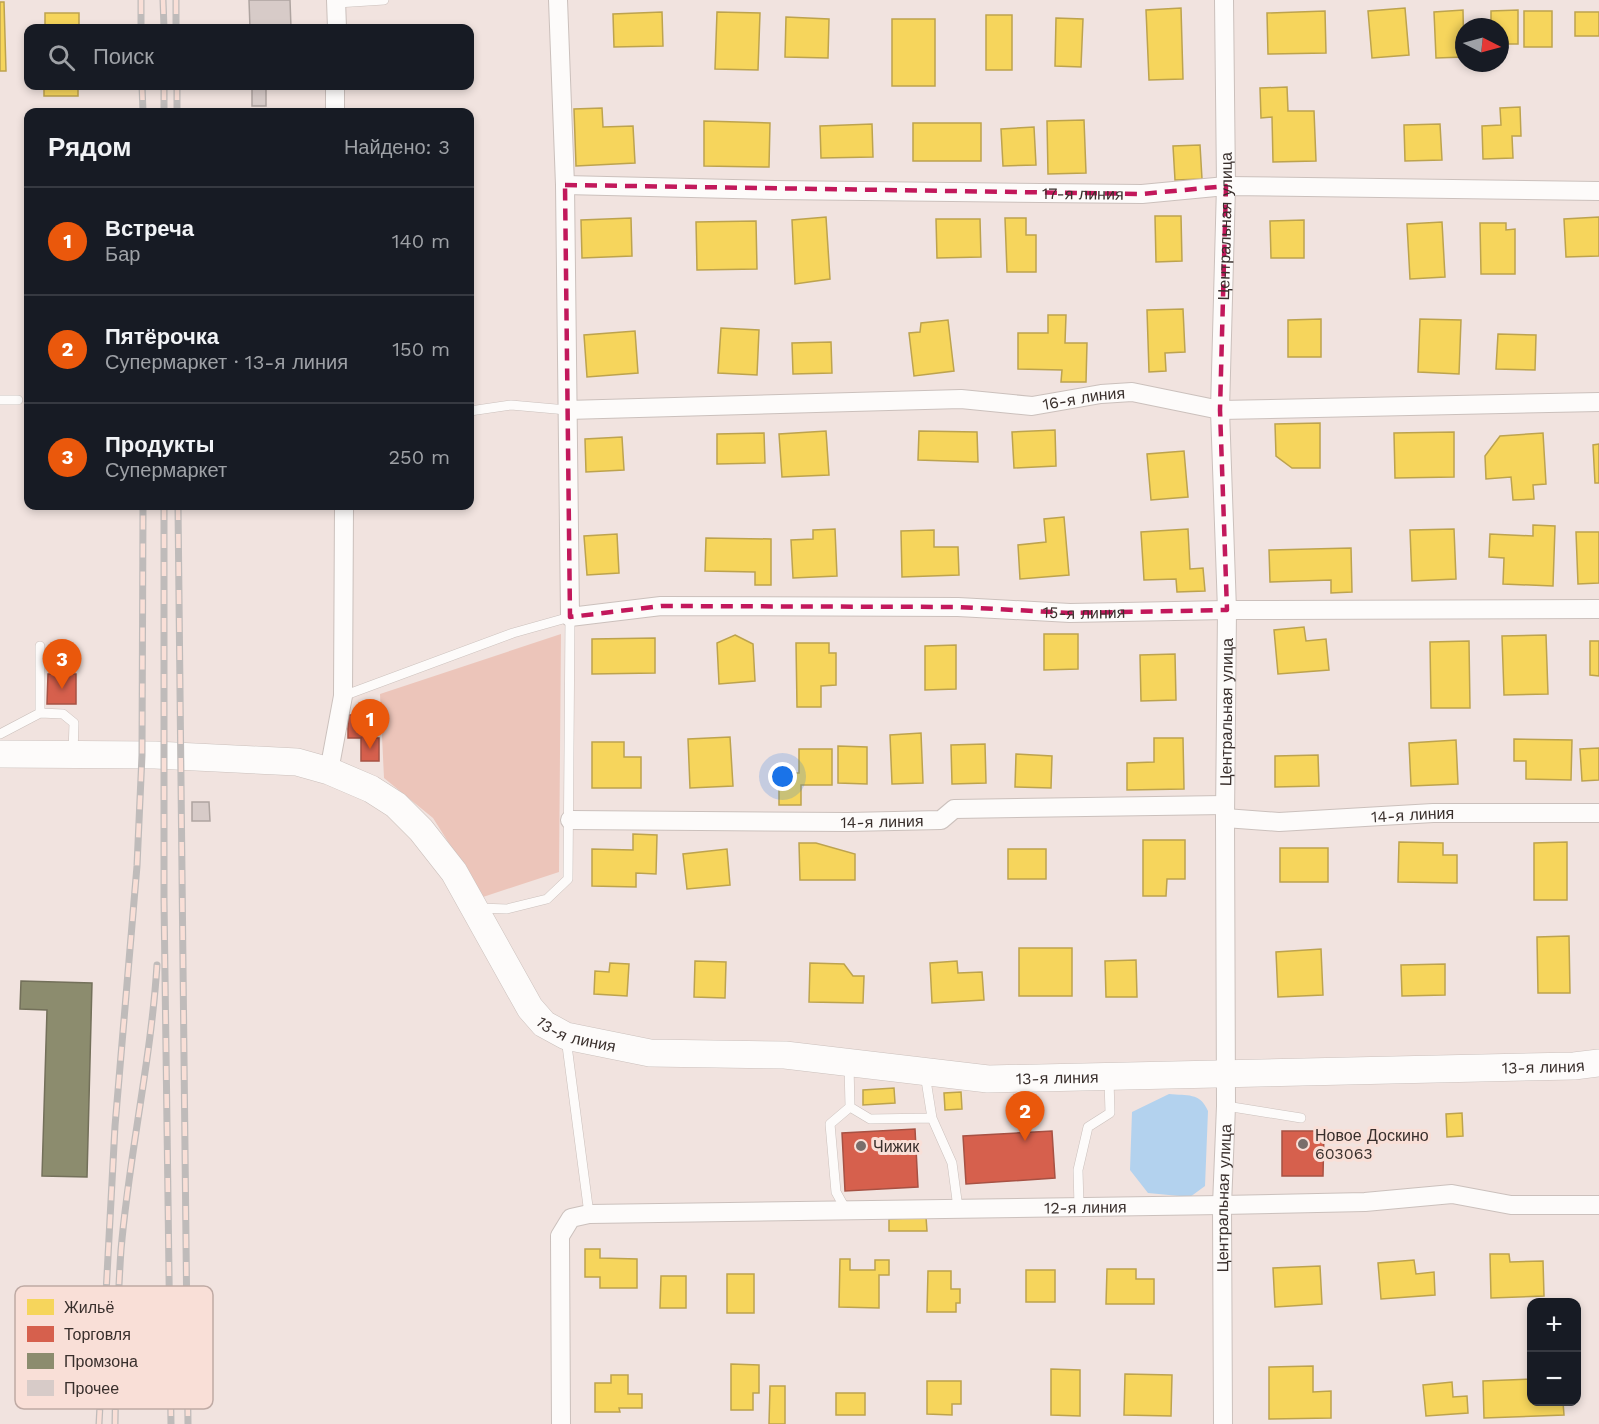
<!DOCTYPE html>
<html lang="ru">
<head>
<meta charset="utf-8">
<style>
  body { margin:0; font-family:"Work Sans",sans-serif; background:#20242c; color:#f1f3f6 }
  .controls { position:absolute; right:18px; bottom:18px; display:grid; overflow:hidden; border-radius:12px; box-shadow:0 3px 9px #0003 }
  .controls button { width:54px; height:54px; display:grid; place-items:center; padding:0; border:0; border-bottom:2px solid #363941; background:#171b24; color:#f1f3f6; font:30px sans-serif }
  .compass { position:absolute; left:1455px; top:18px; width:54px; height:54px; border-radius:50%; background:#171b24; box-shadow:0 3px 9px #0003; rotate:96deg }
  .you { position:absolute; left:783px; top:777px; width:21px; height:21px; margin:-15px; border:4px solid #fff; border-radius:50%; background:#1a73e8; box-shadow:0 0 0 9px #1a73e833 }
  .badge { display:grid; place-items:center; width:39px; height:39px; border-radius:50%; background:#ea580c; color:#fff; font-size:20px; font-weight:700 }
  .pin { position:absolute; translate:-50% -50px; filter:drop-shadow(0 2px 3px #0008) }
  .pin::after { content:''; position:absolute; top:32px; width:21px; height:18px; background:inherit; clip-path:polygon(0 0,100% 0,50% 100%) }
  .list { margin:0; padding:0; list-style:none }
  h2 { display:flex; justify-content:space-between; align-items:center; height:78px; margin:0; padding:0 24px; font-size:26px }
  h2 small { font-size:20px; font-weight:400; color:#9ea1a6 }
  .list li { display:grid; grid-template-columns:39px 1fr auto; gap:18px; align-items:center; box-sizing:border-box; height:108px; padding:0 24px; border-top:2px solid #363941 }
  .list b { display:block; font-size:22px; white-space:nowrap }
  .list p { margin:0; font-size:20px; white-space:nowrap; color:#9ea1a6 }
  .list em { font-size:20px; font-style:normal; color:#9ea1a6 }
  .icon { flex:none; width:33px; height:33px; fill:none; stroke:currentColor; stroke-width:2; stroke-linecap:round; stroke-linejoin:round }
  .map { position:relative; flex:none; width:1599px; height:1424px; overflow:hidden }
  .search { position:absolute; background:#171b24; box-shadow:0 3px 9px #0003; left:24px; top:24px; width:450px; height:66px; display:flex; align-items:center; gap:15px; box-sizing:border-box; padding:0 21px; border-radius:12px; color:#9ea1a6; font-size:22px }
  .panel { position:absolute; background:#171b24; box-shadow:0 3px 9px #0003; left:24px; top:108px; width:450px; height:402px; border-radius:12px }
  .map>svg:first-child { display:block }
  .green { fill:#ecc5ba }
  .water { fill:#b3d2ee }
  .homes { fill:#f6d55c; stroke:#bda34e; stroke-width:1.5 }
  .shops { fill:#d6604d; stroke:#a75143; stroke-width:1.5 }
  .industry { fill:#8c8c6e; stroke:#73705a; stroke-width:1.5 }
  .building { fill:#d7cbc8; stroke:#aea4a0; stroke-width:1.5 }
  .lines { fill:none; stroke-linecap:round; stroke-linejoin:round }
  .lane-casing { stroke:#cbc0bc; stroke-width:10 }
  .street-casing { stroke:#cbc0bc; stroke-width:20 }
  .secondary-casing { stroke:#cbc0bc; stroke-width:28 }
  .lane { stroke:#fdfbfa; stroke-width:9 }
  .street { stroke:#fdfbfa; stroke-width:18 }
  .secondary { stroke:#fdfbfa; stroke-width:27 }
  .rail-casing { stroke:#bfbbba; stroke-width:7 }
  .rail { stroke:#f9dfd7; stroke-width:4.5; stroke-dasharray:14; stroke-linecap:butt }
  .marked { fill:none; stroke:#c2185b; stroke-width:4.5; stroke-dasharray:12 8; stroke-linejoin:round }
  .poi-dot { fill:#796e6b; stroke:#f9dfd7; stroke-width:2 }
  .labels { text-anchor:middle; stroke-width:6; stroke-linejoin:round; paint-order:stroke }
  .street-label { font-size:16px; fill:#392f2c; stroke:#f9dfd7 }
  .poi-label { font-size:16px; fill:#392f2c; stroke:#f9dfd7; text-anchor:start }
  .key { fill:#f9dfd7; stroke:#bfaaa4; stroke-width:1.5 }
  .key-label { font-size:16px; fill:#392f2c }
</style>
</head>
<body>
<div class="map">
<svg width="1599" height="1424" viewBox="0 0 1599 1424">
  <rect width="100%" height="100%" fill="#f1e3df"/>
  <!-- green -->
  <path class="green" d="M561,634L559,872L483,897L433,818L384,778L380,694Z"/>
  <!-- water -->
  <path class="water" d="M1169,1094C1187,1096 1200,1092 1208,1111L1205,1186L1190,1197L1148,1193L1130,1170L1132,1112Z"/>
  <!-- homes -->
  <path class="homes" d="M0,2H4L6,71H0Z
    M1181,8L1183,79L1149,80L1146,10Z
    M1405,8L1409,55L1372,58L1368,11Z
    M1463,10L1464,57L1436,58L1434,12Z
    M1518,10V44H1500V27H1491V11Z
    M1325,11L1326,53L1268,54L1267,13Z
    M1524,11H1552V47H1524Z
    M662,12L663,46L614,47L613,14Z
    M717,12L760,13L758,70L715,69Z
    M1575,12H1599V36H1575Z
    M45,13H79V28H45Z
    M986,15H1012V70H986Z
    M786,17L829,19L828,58L785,57Z
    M1056,18L1083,19L1081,67L1055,66Z
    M892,19H935V86H892Z
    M44,86H78V96H44Z
    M1287,87L1288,111H1314L1316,161L1273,162L1272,117L1261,118L1260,88Z
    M1520,107L1521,136H1512L1513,158L1483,159L1482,126L1501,125L1500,108Z
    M602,108L603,127L633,126L635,163L576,166L574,109Z
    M1084,120L1086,173L1048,174L1047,121Z
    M704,121L770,123L769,167L704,166Z
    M913,123H981V161H913Z
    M872,124L873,157L821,158L820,126Z
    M1440,124L1442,160L1405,161L1404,125Z
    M1034,127L1036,165L1003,166L1001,129Z
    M1200,145L1202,179L1175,180L1173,146Z
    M1155,216H1181L1182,261L1156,262Z
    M826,217L830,279L795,284L792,220Z
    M1599,217V256L1566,257L1564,219Z
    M631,218L632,256L582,258L581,220Z
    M1005,218H1026V235H1036V272H1007Z
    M936,219H980L981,257L937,258Z
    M1304,220V258H1271L1270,221Z
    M756,221L757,269L697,270L696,222Z
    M1442,222L1445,277L1410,279L1407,224Z
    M1480,223H1506V230L1515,229V274H1481Z
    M1183,309L1185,352L1165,353L1166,371L1149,372L1147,310Z
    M1048,315H1066L1065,343H1087L1086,382H1061L1062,370L1018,369V333H1048Z
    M1321,319V357H1288V320Z
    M1420,319L1461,320L1459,374L1418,372Z
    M948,320L954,371L914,376L909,333L920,332L921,323Z
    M721,328L759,330L757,375L718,373Z
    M635,331L638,373L587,377L584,335Z
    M1498,334L1536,335L1535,370L1496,369Z
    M831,342L832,373L793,374L792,343Z
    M1320,423V468H1292L1276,456L1275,424Z
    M1055,430L1056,466L1014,468L1012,432Z
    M826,431L829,475L782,477L779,434Z
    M919,431L977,432L978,462L918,460Z
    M1454,432V477L1395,478L1394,433Z
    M764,433L765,463L717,464V434Z
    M1543,433L1546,484L1533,485L1534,499L1513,500L1511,477L1486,479L1485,456L1500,436Z
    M622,437L624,470L586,472L585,439Z
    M1599,444V483H1595L1593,445Z
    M1184,451L1188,497L1151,500L1147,454Z
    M1064,517L1069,575L1020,579L1018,545L1046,542L1044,519Z
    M1533,525L1555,526L1553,586L1503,584L1504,558L1489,557L1490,534L1533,536Z
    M835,529L837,576L793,578L791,540L813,539V530Z
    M1188,529L1190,569L1203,568L1205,591L1177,592L1176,579L1144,580L1141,532Z
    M1454,529L1456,579L1412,581L1410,530Z
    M934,530V547H958L959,575L902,577L901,531Z
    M1576,532H1599V583L1578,584Z
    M617,534L619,573L587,575L584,536Z
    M706,538L771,539V585H755V572L705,571Z
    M1351,548L1352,592L1331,593V580L1270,582L1269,550Z
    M1304,627L1306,641L1326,639L1329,670L1278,674L1274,630Z
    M1044,634H1078V669L1044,670Z
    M735,635L753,644L755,681L719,684L717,643Z
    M1546,635L1548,694L1504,695L1502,636Z
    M655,638V673L592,674V639Z
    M1469,641L1470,708H1431L1430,642Z
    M1590,641H1599V676L1590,675Z
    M796,643H829V653H836V685L821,686V707H797Z
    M956,645V689L925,690V646Z
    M55,646H69V653H55Z
    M1175,654L1176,700L1141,701L1140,655Z
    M921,733L923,783L892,784L890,735Z
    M730,737L733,786L690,788L688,739Z
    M1154,738H1183L1184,789L1127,790V763L1154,762Z
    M1514,739L1572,740L1571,780L1526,779V761H1514Z
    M1456,740L1458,784L1411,786L1409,743Z
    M592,742H624V757H641V788H592Z
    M985,744L986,783L952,784L951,745Z
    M838,746L867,747V784L838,783Z
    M1599,748V780L1582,781L1580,749Z
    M799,749H832V785H801V805H779V773H799Z
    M1016,754L1052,756L1051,788L1015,787Z
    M1318,755L1319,786L1275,787V756Z
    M633,834L657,835L656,874L636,873V887L592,886V849L633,850Z
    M1143,840H1185V879H1167L1166,896H1143Z
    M1399,842L1443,843V855H1457V883L1398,882Z
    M1567,842V900H1534V843Z
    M799,843H816L855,854V880H800Z
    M1280,848H1328V882H1280Z
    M727,849L730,885L687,889L683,854Z
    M1008,849H1046V879H1008Z
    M1569,936L1570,993H1538L1537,937Z
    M1019,948H1072V996H1019Z
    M1321,949L1323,995L1278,997L1276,952Z
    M1136,960L1137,997H1106L1105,961Z
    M695,961L726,962L725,998L694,997Z
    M957,961L958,973L982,972L984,1000L932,1003L930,963Z
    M610,963L629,964L627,996L594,994L595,971L609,972Z
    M810,963L844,964L853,976H864L863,1003L809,1002Z
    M1445,964V995L1402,996L1401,965Z
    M894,1088L895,1103L863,1105V1090Z
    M961,1092L962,1109L945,1110L944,1093Z
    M1462,1113L1463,1136L1447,1137L1446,1114Z
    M926,1217L927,1231H889V1219Z
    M585,1249H600V1258L637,1259V1288H600V1277H585Z
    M1490,1254H1509L1510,1262L1543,1261L1544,1296L1491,1298Z
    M840,1259H850V1270H875V1260H889V1275H879V1308L839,1307Z
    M1414,1260L1416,1274L1434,1272L1435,1295L1381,1299L1378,1263Z
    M1320,1266L1322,1304L1275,1307L1273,1268Z
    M1107,1269H1136V1279H1154V1304H1106Z
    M1026,1270H1055V1302H1026Z
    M928,1271H951V1289H960V1303H956V1312H927Z
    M727,1274H754V1313H727Z
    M661,1276H686V1308H660Z
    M731,1364L759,1365V1393H753V1410H731Z
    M1313,1366V1392L1331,1391V1418L1269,1419V1367Z
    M1051,1369L1080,1370V1416L1051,1415Z
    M1530,1370L1532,1402H1563L1564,1415L1484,1418L1483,1381L1530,1379Z
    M1125,1374L1172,1375L1171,1416L1124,1415Z
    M611,1375H628V1394H642V1408H619L620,1412H595V1383H611Z
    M927,1381H961V1404H952V1415L927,1414Z
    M1452,1382L1453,1397L1467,1396L1468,1413L1426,1416L1423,1385Z
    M770,1386H785V1424H769Z
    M836,1393H865V1415H836Z"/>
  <!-- shops -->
  <path class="shops" d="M48,674H76V704H47Z
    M348,715H373V738H379V761H361V738H348Z
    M915,1129L918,1187L845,1191L842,1133Z
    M1052,1131L1055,1178L966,1184L963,1136Z
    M1282,1131H1324L1323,1176H1282Z"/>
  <!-- industry -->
  <path class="industry" d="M21,981L92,983L87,1177L42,1176L47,1010L20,1009Z"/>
  <!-- building -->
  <path class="building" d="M249,0H290L291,28H250Z
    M266,87V106H252V88Z
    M192,802H209L210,821H192Z"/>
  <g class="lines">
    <!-- lane casing -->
    <g class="lane-casing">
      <path id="lane" d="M337,3L384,0
        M0,400H18
        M470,411L511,405L567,410
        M40,646V713
        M343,696L513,633L570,617L568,879L547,899L507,909L479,908
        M0,734L40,713L63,714L74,723L73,753
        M566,1038L589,1214
        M925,1074L932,1118L952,1163L958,1208
        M1226,1106L1301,1118
        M850,1107L870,1119L932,1118
        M1079,1206L1078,1170L1088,1127L1110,1113L1109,1080
        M846,1210L836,1192L830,1124L850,1107L849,1065"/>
    </g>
    <!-- street casing -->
    <g class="street-casing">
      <g id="street">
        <path d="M336,0L337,28"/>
        <path id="s1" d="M558,0L565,185L570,617L661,606L958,607L1070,613L1227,610L1599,609"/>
        <path d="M335,112V86"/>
        <path id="s2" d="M565,185L775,190L1142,194L1226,186L1599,191"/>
        <path id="s3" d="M567,410L961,399L1032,406L1101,394L1132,392L1220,410L1599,402"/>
        <path d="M329,771L343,696L344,506"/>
        <path id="s4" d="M1225,818L1279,822L1433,813H1599"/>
        <path id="s5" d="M570,820L848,822L941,820L954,809L1225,805"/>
        <path id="s6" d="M561,1424L560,1236L571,1218L589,1214L1222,1205L1365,1202L1452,1194L1511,1205H1599"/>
        <path id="s7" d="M1223,1424L1222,1205L1226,1106L1225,818L1227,610L1220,410L1226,186L1224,0"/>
      </g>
    </g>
    <!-- secondary casing -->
    <g class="secondary-casing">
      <g id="secondary">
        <path id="s8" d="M0,754L155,755L297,762L329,771L371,789L396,805L421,830L454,872L530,1008L544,1024L566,1036L650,1053L785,1055L988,1079L1574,1066L1599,1063"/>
      </g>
    </g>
    <!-- lane -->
    <use href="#lane" class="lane"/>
    <!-- street -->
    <use href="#street" class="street"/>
    <!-- secondary -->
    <use href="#secondary" class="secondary"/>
    <!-- rail casing -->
    <g class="rail-casing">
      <path id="rail" d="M141,0V28
        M163,0L164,28
        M176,0V28
        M142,86L143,112
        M164,86V112
        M177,86V112
        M164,506V900L171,1424
        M178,506L188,1424
        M99,1424L115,1126L137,866L142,755L143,506
        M115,1424C116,1366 117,1308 121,1250C129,1155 151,1060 157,965"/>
    </g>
    <!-- rail -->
    <use href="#rail" class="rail"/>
  </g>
  <!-- marked area -->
  <path class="marked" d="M565,185L1142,194L1226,186L1220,410L1227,610L1070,613L958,607L661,606L570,617Z"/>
  <!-- markers -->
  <g class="poi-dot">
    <circle cx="1303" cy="1144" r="6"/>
    <circle cx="861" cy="1146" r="6"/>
  </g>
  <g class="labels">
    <!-- street labels -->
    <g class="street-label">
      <text dy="6" stroke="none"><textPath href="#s2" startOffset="518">17-я линия</textPath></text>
      <text dy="6" stroke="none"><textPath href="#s7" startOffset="1198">Центральная улица</textPath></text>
      <text dy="6" stroke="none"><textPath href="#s3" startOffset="518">16-я линия</textPath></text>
      <text dy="6" stroke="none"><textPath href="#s1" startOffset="1132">15-я линия</textPath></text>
      <text dy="6" stroke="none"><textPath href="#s7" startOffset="712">Центральная улица</textPath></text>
      <text dy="6" stroke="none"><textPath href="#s4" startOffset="188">14-я линия</textPath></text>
      <text dy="6" stroke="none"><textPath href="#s5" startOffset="312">14-я линия</textPath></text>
      <text dy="6" stroke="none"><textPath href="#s8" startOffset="706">13-я линия</textPath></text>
      <text dy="6" stroke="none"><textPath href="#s8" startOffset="1677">13-я линия</textPath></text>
      <text dy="6" stroke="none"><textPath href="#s8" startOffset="1191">13-я линия</textPath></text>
      <text dy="6" stroke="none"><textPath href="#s7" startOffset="226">Центральная улица</textPath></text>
      <text dy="6" stroke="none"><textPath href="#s6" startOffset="724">12-я линия</textPath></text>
    </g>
    <!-- poi labels -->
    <g class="poi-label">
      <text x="1315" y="1141">Новое Доскино<tspan x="1315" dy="18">603063</tspan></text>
      <text x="873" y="1152">Чижик</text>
    </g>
  </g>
  <!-- legend -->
  <rect x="15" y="1286" width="198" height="123" rx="9" class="key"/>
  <rect x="27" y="1299" width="27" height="16" fill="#f6d55c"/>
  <rect x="27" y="1326" width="27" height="16" fill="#d6604d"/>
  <rect x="27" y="1353" width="27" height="16" fill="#8c8c6e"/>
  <rect x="27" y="1380" width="27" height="16" fill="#d7cbc8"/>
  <g class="key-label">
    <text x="64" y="1313">Жильё</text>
    <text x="64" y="1340">Торговля</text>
    <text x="64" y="1367">Промзона</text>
    <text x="64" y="1394">Прочее</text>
  </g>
</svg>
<div class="controls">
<button>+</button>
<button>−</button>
</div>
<svg class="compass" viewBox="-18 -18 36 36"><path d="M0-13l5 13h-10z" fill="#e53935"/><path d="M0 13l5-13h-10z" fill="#9ea1a6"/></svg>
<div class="you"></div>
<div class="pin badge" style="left:370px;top:749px">1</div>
<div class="pin badge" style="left:1025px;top:1141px">2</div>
<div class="pin badge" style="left:62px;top:689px">3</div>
<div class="search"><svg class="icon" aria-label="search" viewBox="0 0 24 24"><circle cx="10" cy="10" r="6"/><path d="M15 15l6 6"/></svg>Поиск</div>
<section class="panel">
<h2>Рядом<small>Найдено: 3</small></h2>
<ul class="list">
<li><span class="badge">1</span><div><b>Встреча</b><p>Бар</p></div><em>140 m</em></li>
<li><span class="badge">2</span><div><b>Пятёрочка</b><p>Супермаркет · 13-я линия</p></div><em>150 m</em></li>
<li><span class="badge">3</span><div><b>Продукты</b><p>Супермаркет</p></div><em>250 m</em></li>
</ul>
</section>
</div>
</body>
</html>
